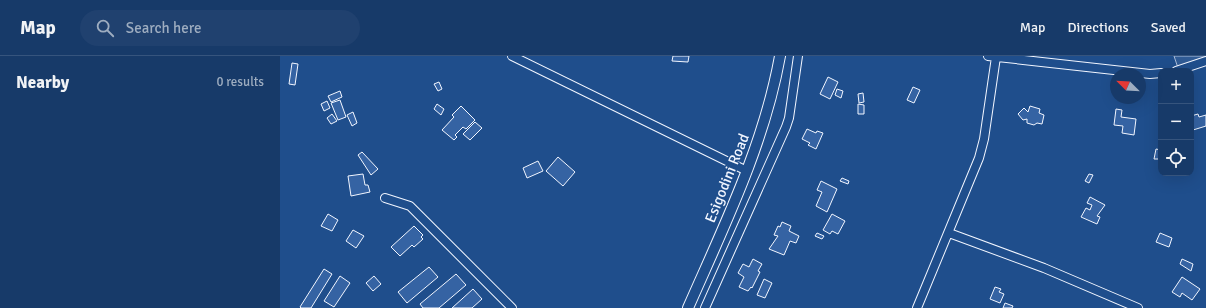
<!DOCTYPE html>
<html lang="en">
<head>
<meta charset="utf-8">
<style>
  body { margin:0; font-family:Signika,sans-serif; background:#20416f; color:#f1f3f6 }
  .controls { position:absolute; right:12px; top:12px; display:grid; overflow:hidden; border-radius:8px; box-shadow:0 4px 16px #0002 }
  .controls button { width:36px; height:36px; display:grid; place-items:center; padding:0; border:0; border-bottom:1px solid #36547d; background:#173a69; color:#f1f3f6; font:20px sans-serif }
  .compass { position:absolute; left:830px; top:12px; width:36px; height:36px; border-radius:50%; background:#173a69; box-shadow:0 4px 16px #0002; rotate:294deg }
  .list { margin:0; padding:0; list-style:none }
  h2 { display:flex; justify-content:space-between; align-items:center; height:52px; margin:0; padding:0 16px; font-size:17px }
  h2 small { font-size:13px; font-weight:400; color:#9eadc0 }
  .icon { flex:none; width:22px; height:22px; fill:none; stroke:currentColor; stroke-width:2; stroke-linecap:round; stroke-linejoin:round }
  .map { position:relative; flex:none; width:926px; height:252px; overflow:hidden }
  header { display:flex; align-items:center; gap:24px; box-sizing:border-box; height:56px; padding:0 20px; background:#173a69; border-bottom:1px solid #36547d }
  header strong { font-size:19px }
  nav { display:flex; gap:22px; margin-inline-start:auto; font-size:14px }
  .search { width:280px; height:36px; background:#20416f; display:flex; align-items:center; gap:10px; box-sizing:border-box; padding:0 14px; border-radius:22px; color:#9eadc0; font-size:15px }
  main { display:flex }
  aside { flex:1; background:#173a69 }
  .map>svg:first-child { display:block }
  .built { fill:#305b95; stroke:#a8bbd7 }
  .building { fill:#3563a3; stroke:#f2f6ff }
  .lines { fill:none; stroke-linecap:round; stroke-linejoin:round }
  .minor-casing { stroke:#f2f6ff; stroke-width:10 }
  .major-casing { stroke:#f2f6ff; stroke-width:12 }
  .minor { stroke:#1f4e8c; stroke-width:8 }
  .major { stroke:#1f4e8c; stroke-width:10 }
  .labels { text-anchor:middle; stroke-width:3; stroke-linejoin:round; paint-order:stroke }
  .street-label { font-size:15px; fill:#f2f6ff; stroke:#1f4e8c }
</style>
</head>
<body>
<header>
<strong>Map</strong>
<div class="search"><svg class="icon" aria-label="search" viewBox="0 0 24 24"><circle cx="10" cy="10" r="6"/><path d="M15 15l6 6"/></svg>Search here</div>
<nav><a>Map</a><a>Directions</a><a>Saved</a></nav>
</header>
<main>
<aside>
<h2>Nearby<small>0 results</small></h2>
<ul class="list">
</ul>
</aside>
<div class="map">
<svg width="926" height="252" viewBox="0 0 926 252">
  <rect width="100%" height="100%" fill="#1f4e8c"/>
  <!-- built -->
  <path class="built" d="M894,0H926V2L898,12Z"/>
  <!-- building -->
  <path class="building" d="M393,0H409L408,6L392,5Z
    M12,7L18,8L15,29L9,28Z
    M548,21L558,26L550,43L540,38Z
    M159,26L162,33L158,35L154,28Z
    M633,31L640,34L634,47L627,44Z
    M557,33L563,35L561,42L555,39Z
    M60,35L62,41L51,46L48,40Z
    M583,37L584,46L579,47L578,38Z
    M60,44L66,61L58,64L51,47Z
    M47,45L50,52L44,55L41,48Z
    M157,48L164,53L161,59L154,53Z
    M578,48L584,49V58H578Z
    M181,50L195,64L186,73L183,71L175,79L177,81L174,84L162,74L174,61L172,59Z
    M750,50L760,53L759,57L764,59L762,68L757,67L754,69L747,67V63L743,64L738,58L744,52L748,56Z
    M836,53L842,54L841,61L856,63L854,79L842,77L843,70L834,69Z
    M73,56L77,67L72,70L67,59Z
    M52,58L57,65L51,68L47,62Z
    M918,58L919,61L926,59V70L913,74L911,60Z
    M195,66L202,72L190,84L183,78Z
    M527,73L536,77L537,75L543,77L536,93L528,89L530,87L522,83Z
    M876,93L881,94V103H874Z
    M82,96L98,113L91,119L78,99Z
    M278,101L295,116L283,130L266,115Z
    M258,105L263,115L247,122L243,112Z
    M83,118L85,129H88L90,136L71,140L68,120Z
    M809,118L813,119L809,127L805,125Z
    M562,122L569,125L568,128L560,125Z
    M541,125L557,133L547,156L536,150L542,136L537,134Z
    M810,141L825,149L817,160L820,161L817,168L801,161L806,152L810,154L812,149L807,147Z
    M48,158L58,164L52,175L41,170Z
    M552,158L565,165L558,178L552,175L550,178L543,174Z
    M502,166L511,170L509,175L519,180L516,187L510,185L504,199L489,193L498,180L494,179L498,170L500,171Z
    M134,170L143,179L141,181L143,183L134,191L132,189L120,200L111,191Z
    M73,174L84,180L76,192L66,185Z
    M537,177L544,180L542,183L535,180Z
    M880,177L892,182L889,191L876,186Z
    M473,203L482,208L478,215L480,216L472,232L471,231L468,235L459,231L464,221L458,217L463,208L469,211Z
    M902,203L913,208L911,215L900,208Z
    M149,211L158,221L127,247L118,236Z
    M44,213L52,218L31,252H21L20,251Z
    M176,218L186,229L159,252H143L140,248Z
    M60,220L70,227L54,251L44,245Z
    M94,220L101,228L93,235L86,227Z
    M902,221L920,233L912,244L902,237L900,241L892,236Z
    M484,223L492,227L485,242L477,239Z
    M715,231L721,233L719,236L724,238L720,247L710,243Z
    M193,233L202,243L192,252H172Z
    M725,247L733,250L732,252H723Z"/>
  <g class="lines">
    <!-- minor casing -->
    <g class="minor-casing">
      <path id="minor" d="M232,0L467,115
        M708,0L870,18L881,17
        M896,15L926,5
        M105,142L130,150L232,252
        M669,177L764,212L858,252
        M425,252L506,71L509,62L518,0
        M637,252L699,102L704,83L716,1"/>
    </g>
    <!-- major casing -->
    <g class="major-casing">
      <path id="major" d="M408,252C444,170 484,89 500,0"/>
    </g>
    <!-- minor -->
    <use href="#minor" class="minor"/>
    <!-- major -->
    <use href="#major" class="major"/>
  </g>
  <g class="labels">
    <!-- street labels -->
    <g class="street-label">
      <text transform="translate(447 122) rotate(-68)" y="5">Esigodini Road</text>
    </g>
  </g>
</svg>
<div class="controls">
<button>+</button>
<button>−</button>
<button><svg class="icon" aria-label="locate" viewBox="0 0 24 24"><circle cx="12" cy="12" r="6"/><path d="M12 2v4M12 18v4M2 12h4M18 12h4"/></svg></button>
</div>
<svg class="compass" viewBox="-18 -18 36 36"><path d="M0-13l5 13h-10z" fill="#e53935"/><path d="M0 13l5-13h-10z" fill="#9eadc0"/></svg>
</div>
</main>
</body>
</html>
